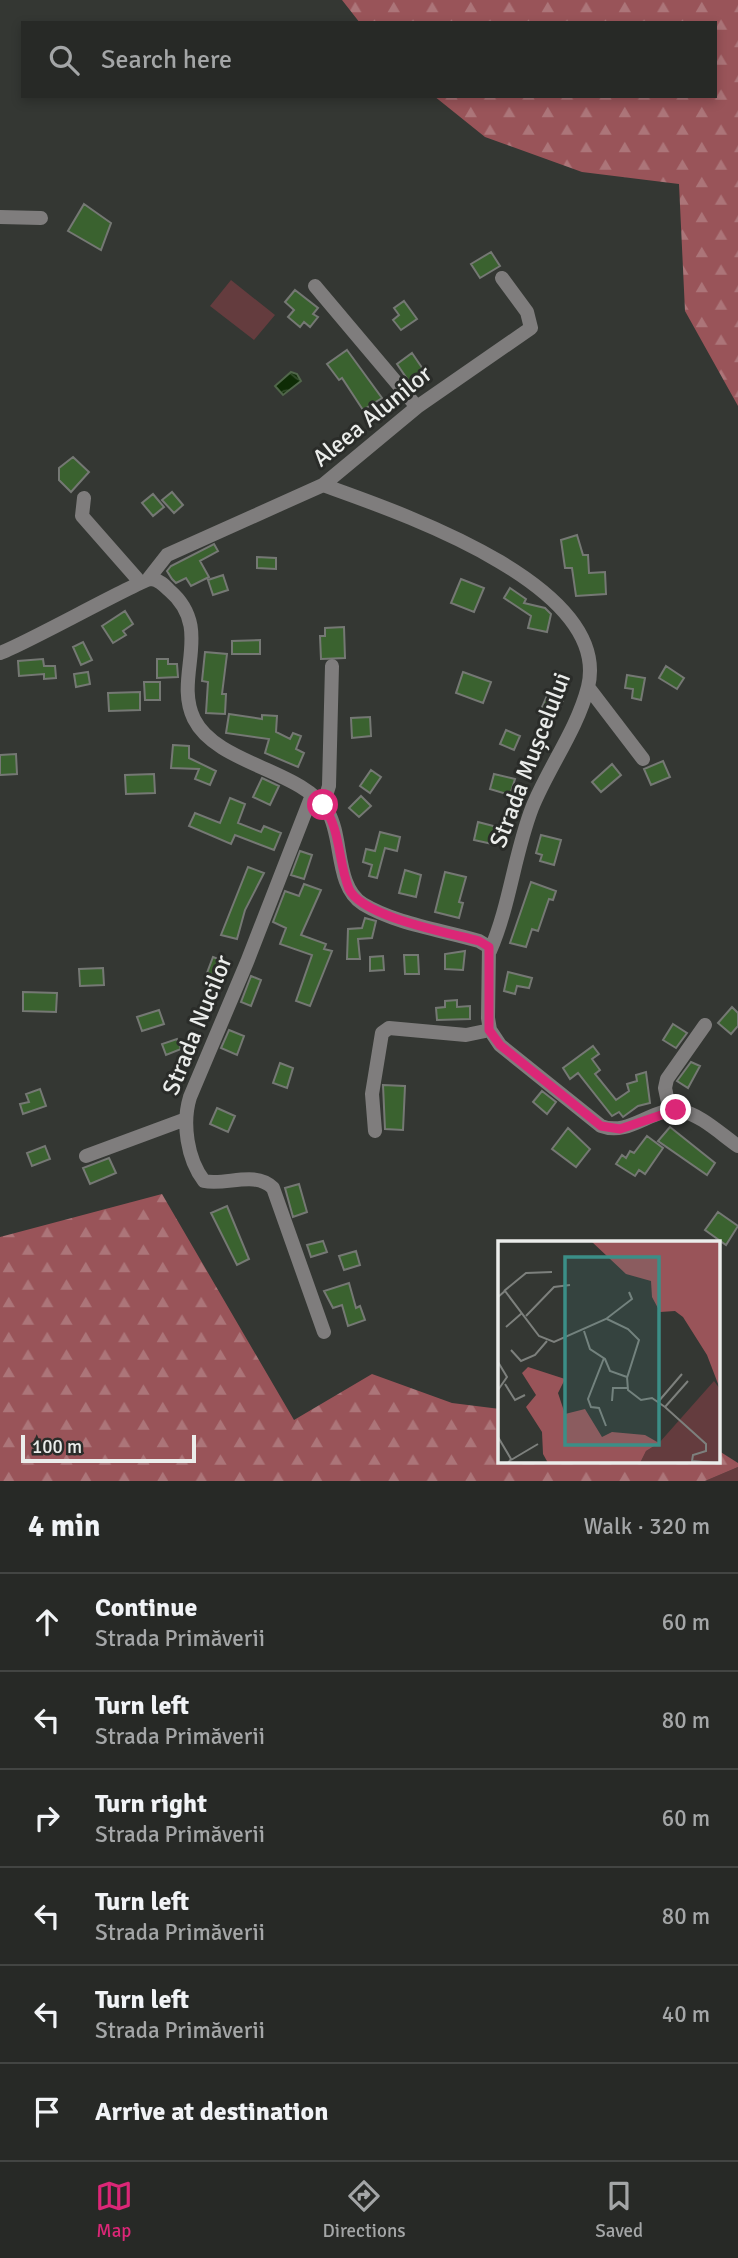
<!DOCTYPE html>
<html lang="en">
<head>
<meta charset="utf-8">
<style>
  body { margin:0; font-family:Signika,sans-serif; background:#333532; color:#f1f3f6 }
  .scale { position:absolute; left:21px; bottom:18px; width:175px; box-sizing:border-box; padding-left:7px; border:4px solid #ebedeb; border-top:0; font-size:19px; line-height:24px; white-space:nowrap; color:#ebedeb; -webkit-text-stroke:5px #2a2c29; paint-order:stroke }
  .stop { position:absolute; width:21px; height:21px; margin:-16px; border:5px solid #db2777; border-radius:50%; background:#fff }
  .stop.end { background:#db2777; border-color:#fff; box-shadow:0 2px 7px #0008 }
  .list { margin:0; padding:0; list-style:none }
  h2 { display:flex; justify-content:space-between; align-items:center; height:91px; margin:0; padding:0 28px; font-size:30px }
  h2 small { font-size:23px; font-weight:400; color:#a4a6a7 }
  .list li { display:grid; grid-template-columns:46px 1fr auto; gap:21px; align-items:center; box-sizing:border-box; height:98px; padding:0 28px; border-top:2px solid #434543 }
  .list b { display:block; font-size:26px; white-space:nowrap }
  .list p { margin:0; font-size:23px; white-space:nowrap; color:#a4a6a7 }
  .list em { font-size:23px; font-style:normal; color:#a4a6a7 }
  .icon { flex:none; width:38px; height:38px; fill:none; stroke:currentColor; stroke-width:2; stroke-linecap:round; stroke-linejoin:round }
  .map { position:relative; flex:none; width:738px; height:1481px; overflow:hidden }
  .search { position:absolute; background:#272926; box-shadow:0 4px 10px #0003; left:21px; right:21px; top:21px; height:77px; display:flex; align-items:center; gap:18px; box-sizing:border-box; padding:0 24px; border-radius:0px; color:#a4a6a7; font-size:26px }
  .sheet { height:679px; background:#272926 }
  nav { display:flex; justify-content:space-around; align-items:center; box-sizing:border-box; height:98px; border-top:2px solid #434543; background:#272926; font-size:19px; color:#a4a6a7 }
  nav a { display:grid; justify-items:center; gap:4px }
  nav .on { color:#db2777 }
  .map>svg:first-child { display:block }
  .grass { fill:#643c3e }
  .forest { fill:url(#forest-firs) }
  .water { fill:url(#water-waves); stroke:#50664a; stroke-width:2 }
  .building { fill:#3a622f; stroke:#757874; stroke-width:2 }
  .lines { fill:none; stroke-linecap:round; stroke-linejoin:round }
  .minor { stroke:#7f7d7d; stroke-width:14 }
  .route { stroke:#db2777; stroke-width:9 }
  .labels { text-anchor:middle; stroke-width:6; stroke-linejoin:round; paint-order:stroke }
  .street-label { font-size:24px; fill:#ebedeb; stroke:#2a2c29 }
  .inset-road { fill:none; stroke:#7d807d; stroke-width:2 }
  .view { fill:#3b8e87; fill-opacity:0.15; stroke:#3b8e87; stroke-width:3.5 }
  .inset-edge { fill:none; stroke:#ebedeb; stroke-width:3.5 }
</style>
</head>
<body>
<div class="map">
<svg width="738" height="1481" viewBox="0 0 738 1481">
  <defs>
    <pattern id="forest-firs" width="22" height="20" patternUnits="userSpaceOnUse" patternTransform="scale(1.75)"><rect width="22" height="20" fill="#995459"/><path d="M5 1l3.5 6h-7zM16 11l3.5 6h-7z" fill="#ac7579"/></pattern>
    <pattern id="water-waves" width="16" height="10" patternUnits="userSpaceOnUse" patternTransform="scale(1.75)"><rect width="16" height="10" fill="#0e2c05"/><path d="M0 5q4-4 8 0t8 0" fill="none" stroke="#314b2a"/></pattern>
  </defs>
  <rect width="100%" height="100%" fill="#343733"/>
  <!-- grass -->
  <path class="grass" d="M231,280L275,315L254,340L210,306Z
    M738,1467V1481H705Z"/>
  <!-- forest -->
  <path class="forest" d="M342,0H738V406L685,311L679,184L582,172L485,137L434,96H715V23H360Z
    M162,1194L294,1420L372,1374L452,1403L500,1409V1462H719V1451L738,1463V1467L705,1481H0V1237Z"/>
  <!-- water -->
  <path class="water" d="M291,372L297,374L301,381L283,395L275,386Z"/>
  <!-- building -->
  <path class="building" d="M84,204L111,223L101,250L68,231Z
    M491,252L500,266L480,278L471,264Z
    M295,290L318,308L313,314L318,317L310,327L304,322L300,327L288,317L294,310L285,302Z
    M404,301L417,319L401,330L393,320L399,315L394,308Z
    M347,350L382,398L363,410L342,378L339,380L327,364Z
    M412,353L427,375L412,386L397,364Z
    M73,457L89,472L71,492L59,480V468Z
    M172,492L183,505L174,513L162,500Z
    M153,494L164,507L153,516L142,503Z
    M577,535L583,555H588L589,573L605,572L606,594L576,596L572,568H565L561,540Z
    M214,544L218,551L200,561L209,577L191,586L186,578L176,583L172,579L167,571L171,566Z
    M257,557L276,558V569L257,568Z
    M223,575L228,590L213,595L208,580Z
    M461,579L484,588L474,612L451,603Z
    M510,588L526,599L524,603L545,608L551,614L547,632L528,628L531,616L504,598Z
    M125,611L133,624L123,631L126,635L113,643L102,626Z
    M344,627L345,658L321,659L320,636H325V628Z
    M260,640V654H232V641Z
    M83,642L92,660L81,665L73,647Z
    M205,652L227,654L222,694H226L225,714L206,713L208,682L202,681Z
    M43,659L44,666H55L56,678L44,679V674L19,676L18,661Z
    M157,659H168V664H177L178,677L157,678Z
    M666,666L684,678L677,689L659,678Z
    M88,672L90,684L76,687L74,674Z
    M463,672L491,682L483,703L456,693Z
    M627,675L645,678L641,700L632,698L633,689L625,688Z
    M144,682H160V700H145Z
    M549,691L564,698L554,721L539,714Z
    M140,692V710L109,711L108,693Z
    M229,714L262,719V715L277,716L276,732L290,739L293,733L301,736L296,749L304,753L298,767L265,753L269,739L226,733Z
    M370,717L371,736L352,738L351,718Z
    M506,730L520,736L514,750L500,744Z
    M173,745L189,746V758L216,771L210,785L195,779L199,769L171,768Z
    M16,754L17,774L0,775V755Z
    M663,761L670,777L651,785L644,769Z
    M612,764L621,775L601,792L592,782Z
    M371,770L381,777L370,793L360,786Z
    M154,774L155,793L126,794L125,775Z
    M494,774L515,779L510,795L490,789Z
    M262,778L279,786L270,805L253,797Z
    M361,796L371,806L359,817L349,808Z
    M230,798L245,804L238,823L261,832L264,826L281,833L274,850L235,835L231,844L189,826L195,813L220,823Z
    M478,822L501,828L497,845L474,840Z
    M380,832L400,837L397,851L385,848L377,878L369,876L372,865L363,862L366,849L375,851Z
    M541,835L561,840L554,865L540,861L542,855L536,853Z
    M300,851L312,855L304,879L291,875Z
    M248,867L264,873L245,910L237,939L221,935Z
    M405,870L421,875L416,897L399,893Z
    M445,872L466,877L459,902L463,903L459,918L435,912Z
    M531,882L556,891L553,900L549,899L538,931L532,929L526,947L510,943Z
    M304,884L321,890L301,935L326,944L324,949L332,951L310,1006L296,1001L312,955L280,944L286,928L273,922L285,891L299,896Z
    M365,918L376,921L372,938L358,939L360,959H347L348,929L362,928Z
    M465,951L463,970L445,969V954Z
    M404,955H418L419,974H405Z
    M383,956L384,970L370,971V957Z
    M213,957L228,963L222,978L207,973Z
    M103,968L104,985L80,986L79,969Z
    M508,972L532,978L529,988L517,986L515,994L504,991Z
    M251,976L261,980L251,1006L241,1002Z
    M23,992L57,993L56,1012L23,1011Z
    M457,1000V1007L470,1006V1019L437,1020L436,1008L445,1007V1001Z
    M732,1007L738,1013V1026L731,1034L718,1023Z
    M159,1010L164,1024L142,1031L137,1017Z
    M673,1024L687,1033L676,1048L663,1040Z
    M229,1030L244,1036L237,1055L221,1048Z
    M177,1039L181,1049L166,1055L162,1044Z
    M593,1046L599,1054L592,1059L600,1070L595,1074L616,1100L629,1091L627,1084L637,1081L636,1075L646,1072L650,1103L638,1106L623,1117L619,1112L612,1116L578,1073L570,1079L563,1068Z
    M691,1062L700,1066L688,1088L677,1081Z
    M280,1063L293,1068L287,1088L273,1083Z
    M383,1085L405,1086L403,1130L385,1129Z
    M40,1089L46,1106L23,1114L20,1104L29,1102L26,1094Z
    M542,1091L556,1102L547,1114L533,1102Z
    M217,1108L235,1116L228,1132L210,1124Z
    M670,1127L715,1163L707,1175L658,1141Z
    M568,1128L590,1149L576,1167L552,1149Z
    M647,1136L663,1148L645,1174L639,1170L635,1176L616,1164L622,1155L626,1158L630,1151L634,1153Z
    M45,1146L50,1159L32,1166L27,1153Z
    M109,1158L116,1173L90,1184L83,1168Z
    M299,1184L307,1212L293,1217L285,1188Z
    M227,1206L249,1259L237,1265L211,1213Z
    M718,1212L738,1226L726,1245L705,1230Z
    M323,1241L327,1252L311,1257L307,1245Z
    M356,1251L360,1265L344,1270L339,1256Z
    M349,1283L356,1308L360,1306L365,1320L348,1326L342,1305L333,1308L324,1291Z"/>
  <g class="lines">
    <!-- minor -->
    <path class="minor" d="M0,217L41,218
      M315,286L417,407
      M323,485C395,511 613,584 588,687C577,730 548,768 532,808C514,855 510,905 490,951
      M84,498L82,516L140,582
      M149,578L167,555L323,485L417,407L531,328L527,312L502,278
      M0,653C24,645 143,578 152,579C159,580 164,585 169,590C215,629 173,676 194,719C217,765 302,769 328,812C343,837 335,887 363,904C396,924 442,930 479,941L489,947L488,1018L490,1030L500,1045L601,1126C630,1137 653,1106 681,1111C700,1114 722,1135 738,1146
      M588,687L643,759
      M312,795L247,962L190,1097C182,1123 187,1159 204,1181C226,1186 255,1170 273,1188L324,1332
      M323,805L329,786L332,666
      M670,1112L665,1088L667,1079L705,1025
      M375,1131L372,1094L382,1033L389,1028L466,1035L490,1030
      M86,1156L186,1119"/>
  </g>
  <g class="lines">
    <!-- route -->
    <path class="route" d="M323,805C341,830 338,862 349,889C362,917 450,933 479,941L489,947V1030L500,1045L601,1126L620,1129L676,1110"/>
  </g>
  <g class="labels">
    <!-- street labels -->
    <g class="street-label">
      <text transform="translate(372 416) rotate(-39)" y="8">Aleea Alunilor</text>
      <text transform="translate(530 760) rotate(-69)" y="8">Strada Mușcelului</text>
      <text transform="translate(197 1025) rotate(-68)" y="8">Strada Nucilor</text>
    </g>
  </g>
  <!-- overview -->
  <g transform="translate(498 1241)">
    <rect width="222" height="222" fill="#343733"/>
    <path d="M216,140L222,148V222H142L148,210L161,202Z" fill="#643c3e"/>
    <path d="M93,0H222V148L209,114L185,76L177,70L162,71L154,56L153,40L128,33ZM30,126L67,138L60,152L67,173L87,168L104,196L114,191L147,194L161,202L148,210L142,222H50L45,213L44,191L28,166L38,154L24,132Z" fill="#995459"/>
    <path class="inset-road" d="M6,50L28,32L54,31M0,56L7,50L41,95L56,101L108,78L134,58L131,51M28,75L56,46L72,44M109,78L130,88L141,99L129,137M8,86L24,72M86,90L92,108L107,118L112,130L129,136L130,149L143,159L154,157L167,166L208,203V210L195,214L194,220L216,222M13,109L23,120L37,114L49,100M106,117L90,158L93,166L101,167L108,185M0,121L9,136L0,149M7,143L17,159L27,154M114,160L115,147H129M160,161L184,133M167,166L190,140M0,196L13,218L10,222M13,219L40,203"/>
    <path class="view" d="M67,16H161V204H67Z"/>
    <rect width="222" height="222" class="inset-edge"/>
  </g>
</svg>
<div class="scale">100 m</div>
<div class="stop" style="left:323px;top:805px"></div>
<div class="stop end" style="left:676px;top:1110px"></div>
<div class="search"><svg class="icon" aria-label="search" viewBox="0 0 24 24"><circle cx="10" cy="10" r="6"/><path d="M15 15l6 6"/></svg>Search here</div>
</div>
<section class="sheet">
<h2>4 min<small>Walk · 320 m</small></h2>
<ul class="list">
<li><svg class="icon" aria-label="ahead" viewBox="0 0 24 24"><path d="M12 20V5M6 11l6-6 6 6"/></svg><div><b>Continue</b><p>Strada Primăverii</p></div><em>60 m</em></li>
<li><svg class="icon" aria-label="left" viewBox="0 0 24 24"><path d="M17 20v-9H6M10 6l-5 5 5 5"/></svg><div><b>Turn left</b><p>Strada Primăverii</p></div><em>80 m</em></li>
<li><svg class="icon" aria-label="right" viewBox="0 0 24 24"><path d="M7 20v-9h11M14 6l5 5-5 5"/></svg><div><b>Turn right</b><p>Strada Primăverii</p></div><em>60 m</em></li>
<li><svg class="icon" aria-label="left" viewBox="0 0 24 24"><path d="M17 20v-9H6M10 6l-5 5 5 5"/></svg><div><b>Turn left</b><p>Strada Primăverii</p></div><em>80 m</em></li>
<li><svg class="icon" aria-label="left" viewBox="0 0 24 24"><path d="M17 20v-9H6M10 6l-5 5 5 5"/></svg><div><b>Turn left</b><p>Strada Primăverii</p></div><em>40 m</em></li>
<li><svg class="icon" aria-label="arrive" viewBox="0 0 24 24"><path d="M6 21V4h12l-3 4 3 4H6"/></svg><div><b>Arrive at destination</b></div></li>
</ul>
</section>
<nav>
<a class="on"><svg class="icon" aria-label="map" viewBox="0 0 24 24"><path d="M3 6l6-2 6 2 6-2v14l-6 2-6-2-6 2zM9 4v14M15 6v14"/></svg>Map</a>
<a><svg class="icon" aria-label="directions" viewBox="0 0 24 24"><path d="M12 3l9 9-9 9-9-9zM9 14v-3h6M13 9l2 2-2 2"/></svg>Directions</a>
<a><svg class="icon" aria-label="saved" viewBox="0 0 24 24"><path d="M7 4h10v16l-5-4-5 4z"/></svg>Saved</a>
</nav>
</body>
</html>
